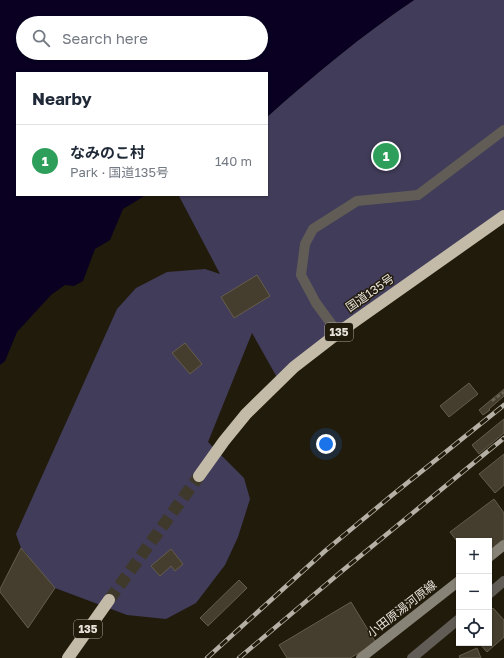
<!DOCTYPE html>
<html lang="en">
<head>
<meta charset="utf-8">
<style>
  body { margin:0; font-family:"Golos Text","Noto Sans JP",sans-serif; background:#f6f6f7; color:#1f2937 }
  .controls { position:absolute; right:12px; bottom:12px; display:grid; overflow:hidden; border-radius:0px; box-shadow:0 1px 3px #0004 }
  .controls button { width:36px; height:36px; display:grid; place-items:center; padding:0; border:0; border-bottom:1px solid #e0e1e3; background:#fff; color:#1f2937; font:20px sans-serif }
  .you { position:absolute; left:326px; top:444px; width:14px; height:14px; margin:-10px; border:3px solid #fff; border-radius:50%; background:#1a73e8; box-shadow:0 0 0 6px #1a73e833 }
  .badge { display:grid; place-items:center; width:26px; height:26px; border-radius:50%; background:#64648d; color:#fff; font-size:13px; font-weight:700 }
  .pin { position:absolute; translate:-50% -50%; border:2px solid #fff; box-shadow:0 1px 4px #0006 }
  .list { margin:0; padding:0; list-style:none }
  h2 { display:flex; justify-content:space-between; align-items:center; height:52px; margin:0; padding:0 16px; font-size:17px }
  h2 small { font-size:13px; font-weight:400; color:#747a83 }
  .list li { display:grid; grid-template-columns:26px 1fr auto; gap:12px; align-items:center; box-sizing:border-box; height:72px; padding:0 16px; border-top:1px solid #e0e1e3 }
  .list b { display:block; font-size:15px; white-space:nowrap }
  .list p { margin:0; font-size:13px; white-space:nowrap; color:#747a83 }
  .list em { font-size:13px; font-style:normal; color:#747a83 }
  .icon { flex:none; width:22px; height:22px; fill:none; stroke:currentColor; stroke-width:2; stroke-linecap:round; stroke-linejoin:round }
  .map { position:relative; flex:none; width:504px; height:658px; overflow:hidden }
  .search { position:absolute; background:#fff; box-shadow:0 1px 3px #0004; left:16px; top:16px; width:252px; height:44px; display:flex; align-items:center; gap:10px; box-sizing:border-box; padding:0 14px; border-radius:22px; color:#747a83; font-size:15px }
  .panel { position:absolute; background:#fff; box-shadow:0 1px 3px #0004; left:16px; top:72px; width:252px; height:124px; border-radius:0px }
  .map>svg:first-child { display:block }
  .green { fill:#413c59 }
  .water { fill:#090022; fill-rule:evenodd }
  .building { fill:#453e2e; stroke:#655d4c }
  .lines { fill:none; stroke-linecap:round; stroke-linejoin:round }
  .highway-tunnel { stroke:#3f392b; stroke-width:12; stroke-dasharray:12 6; stroke-linecap:butt }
  .path { stroke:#676255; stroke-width:2.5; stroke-dasharray:4 2; stroke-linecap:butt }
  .street { stroke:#615d56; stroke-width:10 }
  .secondary { stroke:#888377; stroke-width:10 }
  .highway { stroke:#c3bba8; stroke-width:12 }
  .rail-casing { stroke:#b5b0a5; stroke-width:4.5 }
  .rail { stroke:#211b0c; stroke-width:3; stroke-dasharray:9; stroke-linecap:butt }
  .labels { text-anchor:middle; stroke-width:3; stroke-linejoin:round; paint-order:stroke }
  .shield { fill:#211b0c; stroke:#aca69c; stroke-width:1 }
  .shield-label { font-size:11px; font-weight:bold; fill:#e7e2d9 }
  .street-label { font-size:12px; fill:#e7e2d9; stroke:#211b0c }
</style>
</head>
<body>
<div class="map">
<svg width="504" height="658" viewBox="0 0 504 658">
  <rect width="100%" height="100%" fill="#211b0c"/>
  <!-- green -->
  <path class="green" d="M414,0H504V212L279,381L252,333L208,442L244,478L250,499L238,537L225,565L196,603L166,619L127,615L55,588L31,563L27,554L21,548L16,534L117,309L136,288L167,272L205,269L220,274L179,196L267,195V117C314,75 362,35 414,0Z"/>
  <!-- water -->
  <path class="water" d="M0,0H414C362,35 314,75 267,117V73H17V195H146L123,209L110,240L95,249L83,281L74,286L65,285L51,295L17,332L5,361L0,365ZM23,23H261V53H23Z"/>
  <!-- building -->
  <path class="building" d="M257,275L270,296L234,318L221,297Z
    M185,343L202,364L190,374L172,353Z
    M469,383L478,394L449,417L440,406Z
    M504,389V396L489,409L490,410L483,415L479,410Z
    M504,419V433L479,454L472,445Z
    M504,454V485L495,493L479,474Z
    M494,499L504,513V542L489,553V541H459V544L450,532Z
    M21,548L55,588L28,628L0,592V589Z
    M171,549L183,564L175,571L171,566L160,576L151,566Z
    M239,580L247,588L208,626L200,618Z
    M351,602L376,643L350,658H287L279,645Z
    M493,608L504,620V637L487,652L479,643H489V612Z
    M477,648L481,658H460L459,656Z"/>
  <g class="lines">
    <!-- highway-tunnel -->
    <path class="highway-tunnel" d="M109,600L199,476"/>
    <!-- path -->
    <path class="path" d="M492,401L504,392"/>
    <!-- street -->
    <path class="street" d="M338,333L316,303L301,275L305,244L313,229L357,201L418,195L504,130
      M489,594L504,581
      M412,658L459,619"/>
    <!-- secondary -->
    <path class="secondary" d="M489,557L504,545
      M361,658L459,581"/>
    <!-- highway -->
    <path class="highway" d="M199,476L224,441L246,414L294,367L338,333L504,216
      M68,658L109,600"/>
    <!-- rail casing -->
    <g class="rail-casing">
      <path id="rail" d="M207,658L325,551L391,496L504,405
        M239,658L342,571L504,438"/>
    </g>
    <!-- rail -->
    <use href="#rail" class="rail"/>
  </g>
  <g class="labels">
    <!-- shield labels -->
    <g class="shield">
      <rect x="325" y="323" width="28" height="18" rx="3"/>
      <rect x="74" y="620" width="28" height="18" rx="3"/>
    </g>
    <g class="shield-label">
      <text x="339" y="336">135</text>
      <text x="88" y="633">135</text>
    </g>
    <!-- street labels -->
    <g class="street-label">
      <text transform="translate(370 293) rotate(-35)" y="4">国道135号</text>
      <text transform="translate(402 609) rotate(-38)" y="4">小田原湯河原線</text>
    </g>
  </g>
</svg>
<div class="controls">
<button>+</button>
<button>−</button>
<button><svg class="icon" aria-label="locate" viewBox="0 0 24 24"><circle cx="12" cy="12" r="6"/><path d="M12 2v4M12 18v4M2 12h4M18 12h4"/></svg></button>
</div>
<div class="you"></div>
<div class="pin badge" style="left:386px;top:156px;background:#2e9e5b">1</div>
<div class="search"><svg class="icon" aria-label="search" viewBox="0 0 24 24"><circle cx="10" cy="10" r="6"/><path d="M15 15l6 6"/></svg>Search here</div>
<section class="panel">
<h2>Nearby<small></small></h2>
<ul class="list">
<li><span class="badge" style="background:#2e9e5b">1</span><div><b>なみのこ村</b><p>Park · 国道135号</p></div><em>140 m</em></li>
</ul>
</section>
</div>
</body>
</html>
